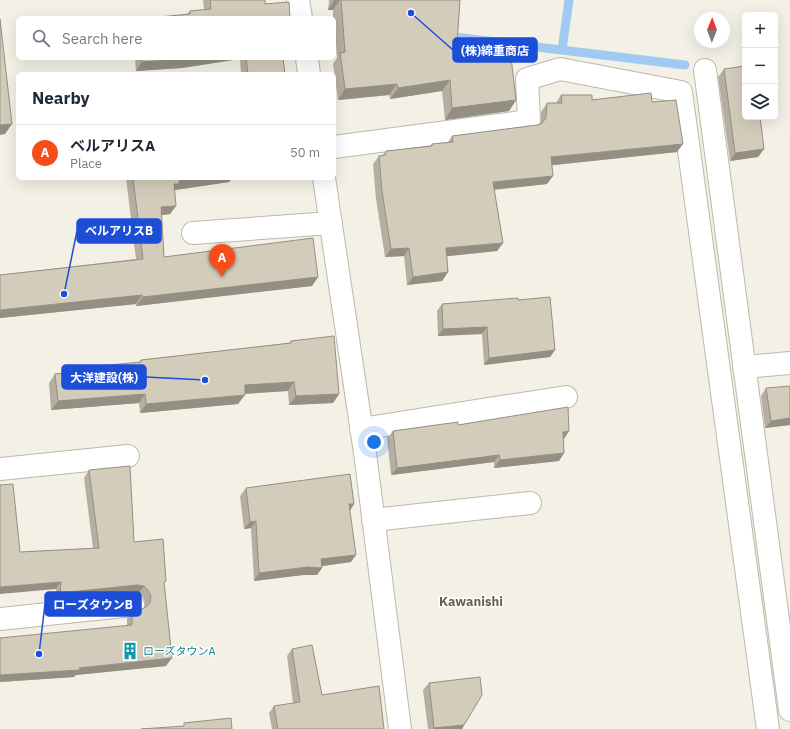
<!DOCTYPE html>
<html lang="en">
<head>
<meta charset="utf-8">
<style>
  body { margin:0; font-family:"IBM Plex Sans","Noto Sans JP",sans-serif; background:#f6f6f7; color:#1f2937 }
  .controls { position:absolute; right:12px; top:12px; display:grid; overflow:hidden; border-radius:6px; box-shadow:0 4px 16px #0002 }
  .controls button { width:36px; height:36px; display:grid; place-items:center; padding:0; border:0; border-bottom:1px solid #e0e1e3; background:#fff; color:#1f2937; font:20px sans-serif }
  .compass { position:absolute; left:694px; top:12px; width:36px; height:36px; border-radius:50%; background:#fff; box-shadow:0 4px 16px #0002; rotate:1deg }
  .you { position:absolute; left:374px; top:442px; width:14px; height:14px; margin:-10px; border:3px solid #fff; border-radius:50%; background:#1a73e8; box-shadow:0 0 0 6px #1a73e833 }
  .badge { display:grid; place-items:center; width:26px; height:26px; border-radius:50%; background:#f64d19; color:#fff; font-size:13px; font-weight:700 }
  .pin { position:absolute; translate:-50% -33px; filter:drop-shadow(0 1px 2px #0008) }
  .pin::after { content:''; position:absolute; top:21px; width:14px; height:12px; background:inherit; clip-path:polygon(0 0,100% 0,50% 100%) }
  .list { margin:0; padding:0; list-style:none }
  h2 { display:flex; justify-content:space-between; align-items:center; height:52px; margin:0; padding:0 16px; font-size:17px }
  h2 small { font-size:13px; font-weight:400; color:#747a83 }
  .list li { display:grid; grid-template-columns:26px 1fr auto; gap:12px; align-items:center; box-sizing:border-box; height:56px; padding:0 16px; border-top:1px solid #e0e1e3 }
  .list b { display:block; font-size:15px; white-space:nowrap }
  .list p { margin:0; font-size:13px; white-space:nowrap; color:#747a83 }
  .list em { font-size:13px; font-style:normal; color:#747a83 }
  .icon { flex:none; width:22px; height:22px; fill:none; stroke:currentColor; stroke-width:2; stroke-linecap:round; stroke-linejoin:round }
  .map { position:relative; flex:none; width:790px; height:729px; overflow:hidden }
  .search { position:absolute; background:#fff; box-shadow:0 4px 16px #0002; left:16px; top:16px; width:320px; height:44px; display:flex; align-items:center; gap:10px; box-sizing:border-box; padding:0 14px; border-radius:6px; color:#747a83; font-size:15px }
  .panel { position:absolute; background:#fff; box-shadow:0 4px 16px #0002; left:16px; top:72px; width:320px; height:108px; border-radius:6px }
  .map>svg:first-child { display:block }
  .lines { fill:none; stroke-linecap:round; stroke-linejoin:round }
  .stream { stroke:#a2c9ef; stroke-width:9 }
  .minor-casing { stroke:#beb8a8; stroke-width:24 }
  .minor { stroke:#fff; stroke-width:22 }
  .wall { fill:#b6afa1 }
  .shaded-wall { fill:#948f83 }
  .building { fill:#d4ccbb; stroke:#948f83 }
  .labels { text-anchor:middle; stroke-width:3; stroke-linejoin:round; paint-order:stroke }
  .culture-label { font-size:11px; fill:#0d838f; stroke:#fff; text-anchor:start }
  .quarter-label { font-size:13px; font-weight:bold; fill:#685f4d; stroke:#fff }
  .leader { fill:none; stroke:#1d4ed8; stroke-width:1.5 }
  .callout-dot { fill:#1d4ed8; stroke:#fff; stroke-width:1.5 }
  .callout { fill:#1d4ed8; stroke:#1d4ed8; stroke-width:1.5 }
  .callout-label { font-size:12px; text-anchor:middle; font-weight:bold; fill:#fff }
</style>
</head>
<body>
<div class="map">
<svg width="790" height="729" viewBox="0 0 790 729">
  <rect width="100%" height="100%" fill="#f3f0e6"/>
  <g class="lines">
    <!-- stream -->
    <path class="stream" d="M446,36L685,65
      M562,50L569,0"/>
    <!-- minor casing -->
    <g class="minor-casing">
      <path id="minor" d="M298,0L301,18
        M307,58L309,74
        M705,70L790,710
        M334,147L529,121L527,79L560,69L681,92L768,729
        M324,178L365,453L400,729
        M193,233L331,223
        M744,367L790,363
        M361,429L566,397
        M0,469L128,456
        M373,520L530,503
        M0,619L133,605"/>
    </g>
    <!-- minor -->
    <use href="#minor" class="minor"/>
  </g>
  <!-- wall -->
  <path class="wall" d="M203,0H265V4L187,14L190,11L204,10Z
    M329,0H460L457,44L462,48L481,50L516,100L509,111L445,120L442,91L390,99L389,95L338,100L333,64L337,58L334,18H333V10H328Z
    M135,58H283L285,74H241L240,59L182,68L136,71Z
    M724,69L764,149L758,157L730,161L718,77Z
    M561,95L592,100L652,102L677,152L552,165L547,184L494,190L503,243L497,251L447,256L448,272L442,281L407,285L404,256L385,257L376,199L373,164L379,156L383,155L386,151L430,147L432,144L448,142L452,136L537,125L541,123V112L547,103H556Z
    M126,178H232L229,182L175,190L174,191L176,206L170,214L162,215L164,257L318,277L312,286L136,306V304L0,318V275L136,259Z
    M518,300L555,350L550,357L484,365L482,334L438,336L437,311L442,304Z
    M291,341L339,394L333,403L289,405L288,391L245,394L238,404L140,413L139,403L51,410L49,383L55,374L97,369L99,366L139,362L141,360L289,343Z
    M766,388L790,425L765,428L761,396Z
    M458,425L564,439H563L564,453L559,461L494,468V462L391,475L387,438L393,431Z
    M89,470L134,542L164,584L166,666L76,675L74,677L0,682L127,625V618L132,611L140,610L145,608V604L143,597L138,594L132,593L55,601L56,589L20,552L93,548L84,478Z
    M246,488L354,504L350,511L351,562L322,566V568L317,575H303L254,581L251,528L244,529L240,496Z
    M292,649L322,695L384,729H272L269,713L274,706L293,703L287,656Z
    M429,683L464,725L462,729H428L423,690Z"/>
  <!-- shaded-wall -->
  <path class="shaded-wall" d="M334,0H340L333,10H328Z
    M194,58H240V59L182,68L136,71L142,62Z
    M450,80L442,91L390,99L398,88Z
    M397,84L389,95L338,100L345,89Z
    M516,100L509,111L445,120L452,108Z
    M12,124L5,134L0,135V125Z
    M683,144L677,152L545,166L551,157Z
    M764,149L758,157L730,161L735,153Z
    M553,176L547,184L487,190L493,182Z
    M204,178H232L229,182L175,190L173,193L174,184L179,181Z
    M176,206L170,214L155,216L161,207Z
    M503,243L497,251L440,257L446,248Z
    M409,248L404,256L385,257L391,249Z
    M448,272L442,281L407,285L413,277Z
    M318,277L312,286L136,306L143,297Z
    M142,295L136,304L0,318V310Z
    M487,327L482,334L438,336L443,329Z
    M555,350L550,357L484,365L489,358Z
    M294,382L288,391L239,394L245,385Z
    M145,394L139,403L51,410L58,401Z
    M339,394L333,403L289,405L296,396Z
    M245,395L238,404L140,413L146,404Z
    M790,418V425L765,428L771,421Z
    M569,431L564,439L557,440L563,432Z
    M564,453L559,461L494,468L500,460Z
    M499,455L494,462L391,475L397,468Z
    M349,504H354L349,512Z
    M256,521L251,528L244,529L250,522Z
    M356,555L351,562L316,567L321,559Z
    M308,567L322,568L317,575H303L254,581L259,573Z
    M61,582L56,589L0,594V587Z
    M137,585L144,586L138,594L132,593L55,601L60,593Z
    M172,658L166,666L76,675L74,677L0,682V675L79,668Z
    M464,725L462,729H433L434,728Z"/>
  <!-- building -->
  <path class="building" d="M210,0H265V4L289,2L290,18H149L190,14V11L211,9Z
    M341,0H460L457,44H462V48L481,47V50L510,48L516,100L452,108L450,80L398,88L397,84L345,89L340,53L345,52Z
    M0,19L12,124L0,125Z
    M141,58H194L142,62Z
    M246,58H283L285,74H248Z
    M745,66V117H760L764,149L735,153L724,69Z
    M651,93L652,102L676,100L683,144L551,157L553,176L493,182L503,243L446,248L448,272L413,277L409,248L391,249L382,191L379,156L385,155L386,151L432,146V144L453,142L452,136L537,125L542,123L546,118L547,103H562L561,95H592V100Z
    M133,178H204L179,181V184H174L176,206L161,207L164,257L313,238L318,277L143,297L142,295L0,310V275L143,259Z
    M550,297L555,350L489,358L487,327L443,329L442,304L518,298V300Z
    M334,336L339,394L296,396L294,382L245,385V395L146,404L145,394L58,401L55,374L99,369V366L141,362V360L291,343V341Z
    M790,386V418L771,421L766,388Z
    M568,407L569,431L563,432L564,453L500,460L499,455L397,468L393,431L458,422V425Z
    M130,466L134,542L163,539L166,581L164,582L172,658L79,668L80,670L0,675V638L132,625V611L140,610L146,607L150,603L151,596L148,590L144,586L137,585L60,593L61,582L0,587V485L13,484L20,552L99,548L89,470Z
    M350,474L354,504H349L356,555L321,559L322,568L308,567L259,573L256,521L250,522L246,488Z
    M312,645L322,695L379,686L384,729H278L274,706L300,702L292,649Z
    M480,677L482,695L464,725L434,728L429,683Z
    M231,718L232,729H141L184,726V723Z"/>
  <!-- icons -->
  <defs>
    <g id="building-bare" transform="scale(1.38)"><path d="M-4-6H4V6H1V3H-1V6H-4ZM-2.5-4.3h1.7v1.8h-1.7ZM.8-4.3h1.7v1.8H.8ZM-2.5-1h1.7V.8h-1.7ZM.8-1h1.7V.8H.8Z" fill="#0f9aa8" stroke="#fff" stroke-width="2.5" paint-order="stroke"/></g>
  </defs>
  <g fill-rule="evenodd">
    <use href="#building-bare" x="130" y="651"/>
  </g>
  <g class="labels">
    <!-- culture labels -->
    <g class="culture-label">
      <text x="143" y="655">ローズタウンA</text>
    </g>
    <!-- quarter labels -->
    <g class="quarter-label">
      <text x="471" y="606">Kawanishi</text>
    </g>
  </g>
  <!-- callouts -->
  <path class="leader" d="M411 13L453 50M64 294L77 231M205 380L146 377M39 654L45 604"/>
  <g class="callout-dot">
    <circle cx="411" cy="13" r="4"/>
    <circle cx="64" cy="294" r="4"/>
    <circle cx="205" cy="380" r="4"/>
    <circle cx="39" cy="654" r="4"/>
  </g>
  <g class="callout">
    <rect x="453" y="38" width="84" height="24" rx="4"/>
    <rect x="77" y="219" width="84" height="24" rx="4"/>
    <rect x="62" y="365" width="84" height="24" rx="4"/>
    <rect x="45" y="592" width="96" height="24" rx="4"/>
  </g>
  <g class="callout-label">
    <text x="495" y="55">(株)綿重商店</text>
    <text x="119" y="235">ベルアリスB</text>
    <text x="104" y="382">大洋建設(株)</text>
    <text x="93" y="609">ローズタウンB</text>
  </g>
</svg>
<div class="controls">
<button>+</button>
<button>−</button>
<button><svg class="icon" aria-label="layers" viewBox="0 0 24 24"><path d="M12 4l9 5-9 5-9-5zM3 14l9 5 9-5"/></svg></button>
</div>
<svg class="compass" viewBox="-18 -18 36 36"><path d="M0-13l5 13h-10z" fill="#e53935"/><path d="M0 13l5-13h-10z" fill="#747a83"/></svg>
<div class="you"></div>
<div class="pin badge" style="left:222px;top:277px">A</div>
<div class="search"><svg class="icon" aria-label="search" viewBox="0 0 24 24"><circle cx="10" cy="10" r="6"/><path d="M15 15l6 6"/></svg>Search here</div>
<section class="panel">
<h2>Nearby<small></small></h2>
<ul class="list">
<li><span class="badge">A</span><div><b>ベルアリスA</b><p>Place</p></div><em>50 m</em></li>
</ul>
</section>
</div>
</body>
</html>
